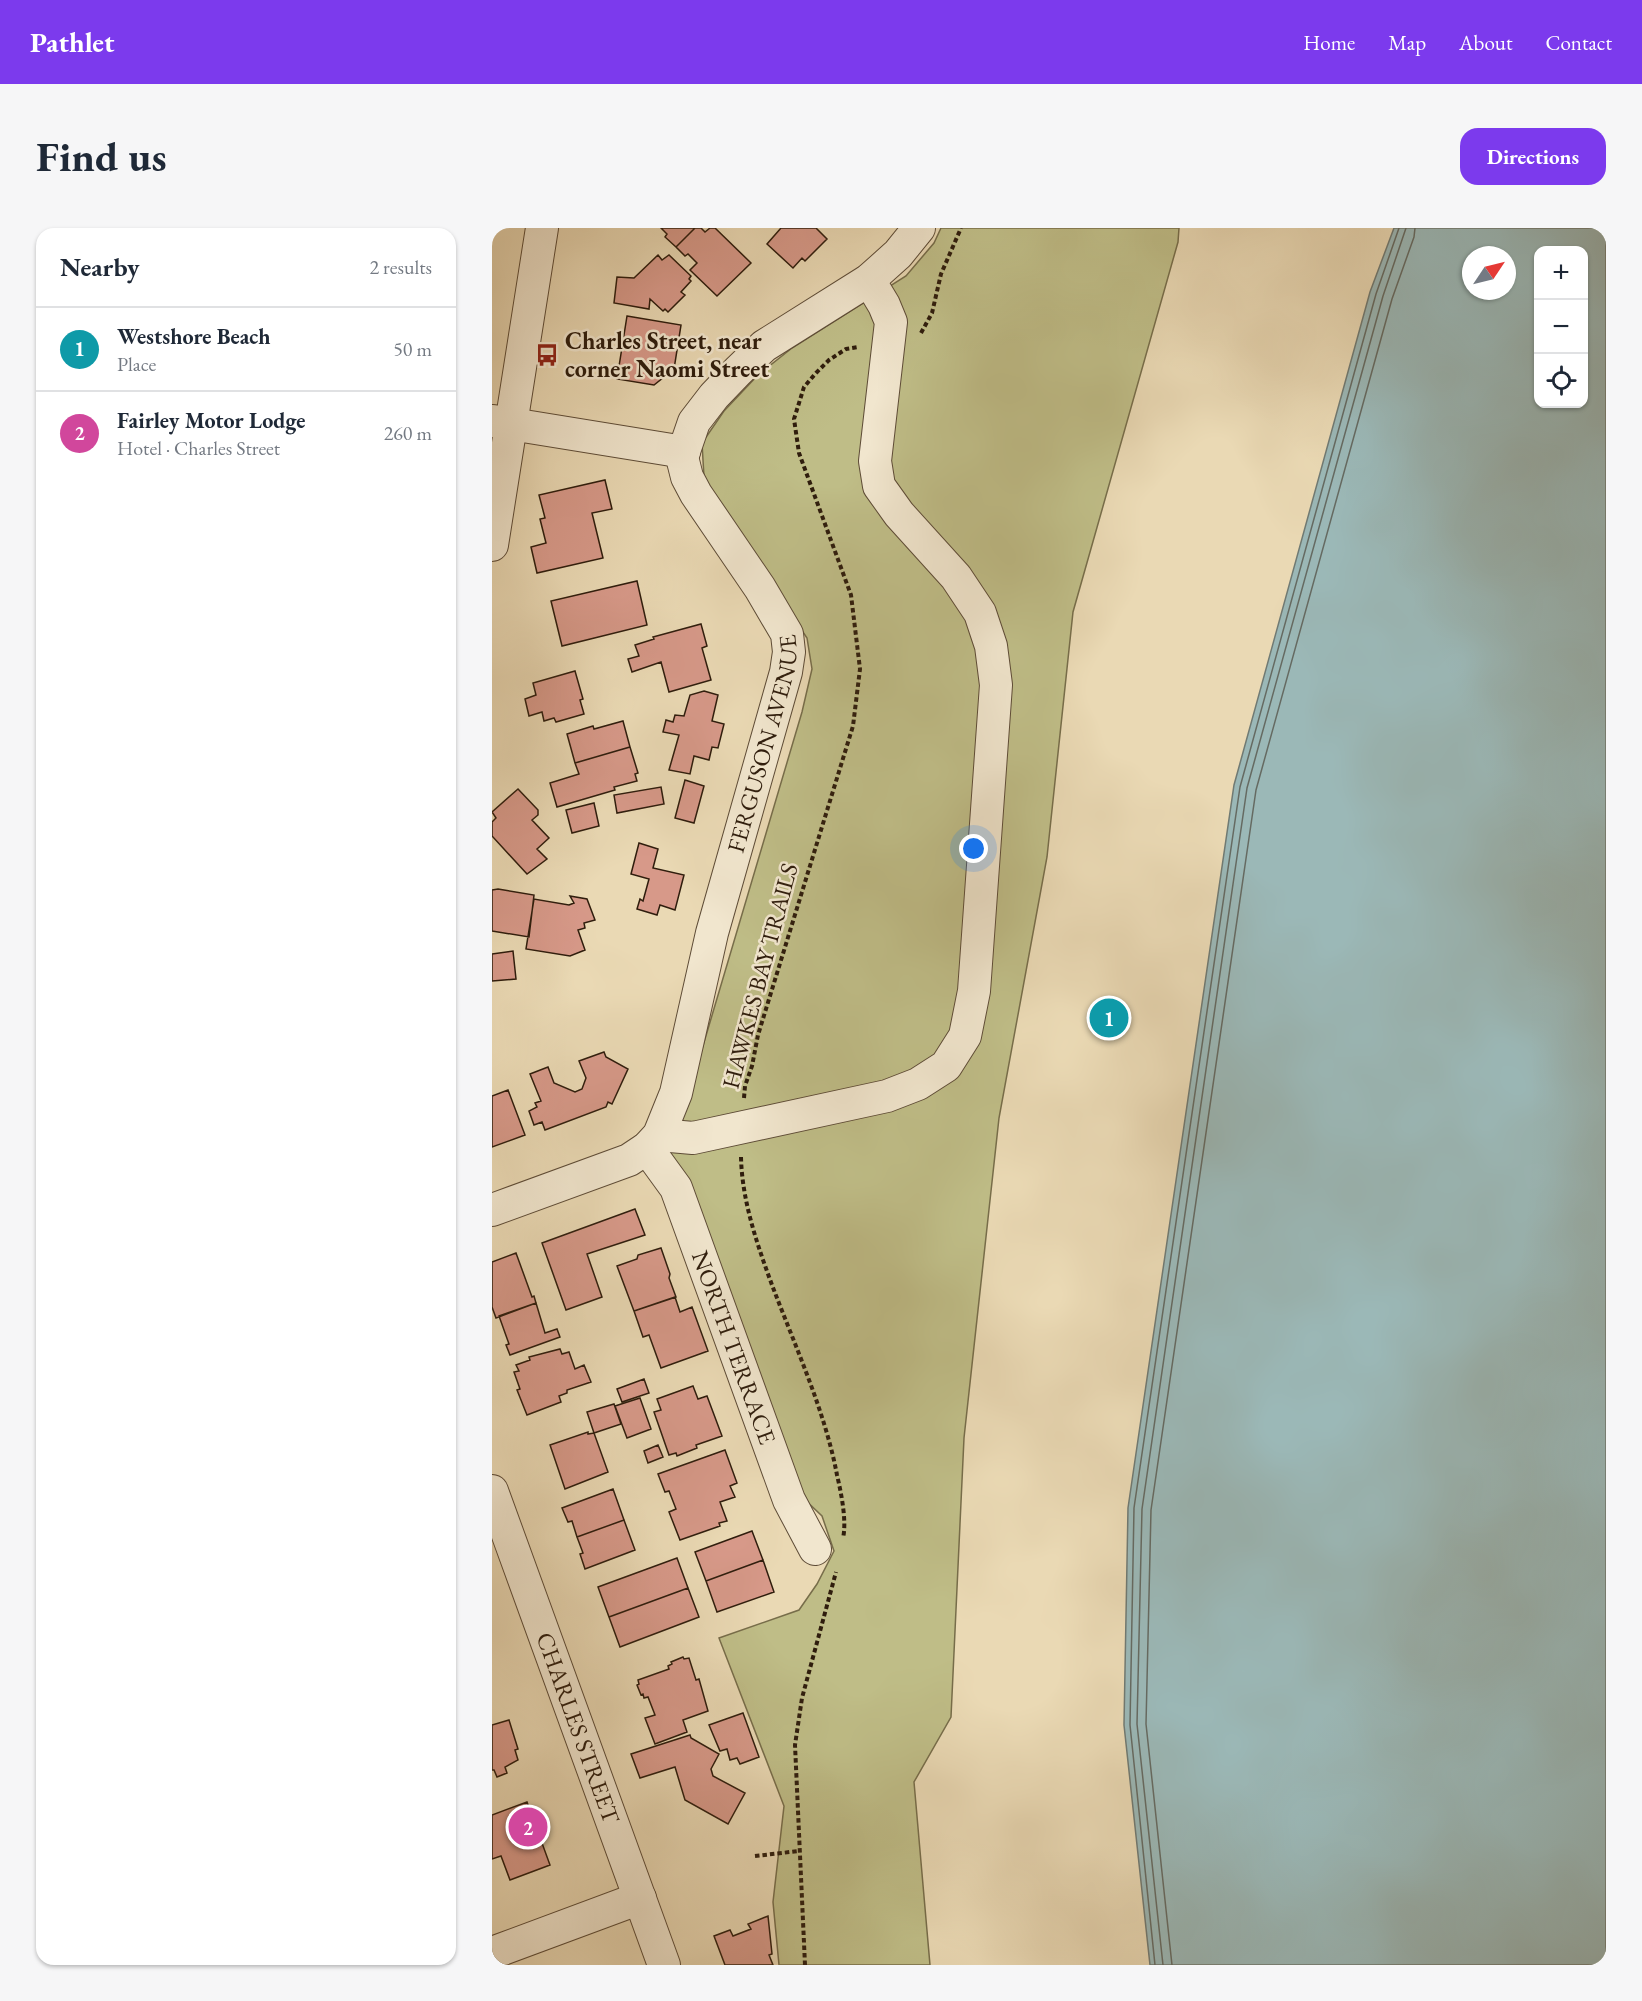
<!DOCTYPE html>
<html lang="en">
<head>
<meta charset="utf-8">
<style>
  body { margin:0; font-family:"EB Garamond",serif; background:#f6f6f7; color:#1f2937 }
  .controls { position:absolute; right:18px; top:18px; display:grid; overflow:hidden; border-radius:12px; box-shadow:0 2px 4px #0004 }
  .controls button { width:54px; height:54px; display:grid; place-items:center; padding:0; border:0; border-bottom:2px solid #e0e1e3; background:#fff; color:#1f2937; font:30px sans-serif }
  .compass { position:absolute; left:970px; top:18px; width:54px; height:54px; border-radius:50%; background:#fff; box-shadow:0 2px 4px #0004; rotate:55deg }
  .you { position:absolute; left:482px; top:621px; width:21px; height:21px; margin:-15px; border:4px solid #fff; border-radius:50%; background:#1a73e8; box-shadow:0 0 0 9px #1a73e833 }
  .badge { display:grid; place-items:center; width:39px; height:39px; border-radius:50%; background:#7c3aed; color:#fff; font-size:20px; font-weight:700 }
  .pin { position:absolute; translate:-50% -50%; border:3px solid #fff; box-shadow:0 2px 6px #0006 }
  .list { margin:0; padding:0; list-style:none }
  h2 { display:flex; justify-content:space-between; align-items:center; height:78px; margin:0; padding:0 24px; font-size:26px }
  h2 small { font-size:20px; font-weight:400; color:#747a83 }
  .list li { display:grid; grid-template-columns:39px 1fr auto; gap:18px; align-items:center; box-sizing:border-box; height:84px; padding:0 24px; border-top:2px solid #e0e1e3 }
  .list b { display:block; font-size:22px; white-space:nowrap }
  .list p { margin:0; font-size:20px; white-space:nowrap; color:#747a83 }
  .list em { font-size:20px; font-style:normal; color:#747a83 }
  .icon { flex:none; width:33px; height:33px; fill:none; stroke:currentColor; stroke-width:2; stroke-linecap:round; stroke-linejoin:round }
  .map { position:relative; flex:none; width:1114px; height:1737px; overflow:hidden; border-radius:18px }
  header { display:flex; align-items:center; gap:36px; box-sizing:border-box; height:84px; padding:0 30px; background:#7c3aed; color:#fff }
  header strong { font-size:28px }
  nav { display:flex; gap:33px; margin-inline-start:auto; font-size:21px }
  .intro { display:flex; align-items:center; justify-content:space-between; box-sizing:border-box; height:144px; padding:0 36px }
  h1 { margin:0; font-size:42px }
  .button { padding:15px 27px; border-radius:18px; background:#7c3aed; color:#fff; font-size:21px; font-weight:700 }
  main { display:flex; gap:36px; padding:0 36px }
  aside { flex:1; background:#fff; border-radius:18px; box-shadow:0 2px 4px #0004 }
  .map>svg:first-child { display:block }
  .green { fill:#bfbd87; stroke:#776d4a; stroke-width:1.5 }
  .water { fill:#9bb8b7; stroke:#707a73; stroke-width:1.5; fill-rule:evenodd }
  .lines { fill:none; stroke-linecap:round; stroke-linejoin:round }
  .shore { stroke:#656a62; stroke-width:1.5 }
  .building { fill:#d79989; stroke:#2f1d0d; stroke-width:1.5 }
  .minor-casing { stroke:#5e4c37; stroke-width:34 }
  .path { stroke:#2f1d0d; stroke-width:4; stroke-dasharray:4.5 3; stroke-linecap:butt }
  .minor { stroke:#f1e6ce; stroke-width:32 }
  .labels { text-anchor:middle; stroke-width:5; stroke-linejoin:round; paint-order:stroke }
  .poi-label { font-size:24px; font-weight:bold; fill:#2f1d0d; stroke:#f1e6ce; text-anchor:start }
  .street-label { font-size:24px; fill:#2f1d0d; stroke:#f1e6ce }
</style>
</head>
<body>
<header>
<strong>Pathlet</strong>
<nav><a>Home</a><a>Map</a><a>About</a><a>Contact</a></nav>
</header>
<div class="intro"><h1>Find us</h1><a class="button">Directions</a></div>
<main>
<aside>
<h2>Nearby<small>2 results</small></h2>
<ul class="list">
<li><span class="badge" style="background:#0f9aa8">1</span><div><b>Westshore Beach</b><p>Place</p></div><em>50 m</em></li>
<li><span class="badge" style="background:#d1479c">2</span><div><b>Fairley Motor Lodge</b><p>Hotel · Charles Street</p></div><em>260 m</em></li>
</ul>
</aside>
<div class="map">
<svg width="1114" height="1737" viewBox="0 0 1114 1737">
  <rect width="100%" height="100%" fill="#ead9b4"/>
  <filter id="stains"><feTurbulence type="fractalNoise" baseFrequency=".00333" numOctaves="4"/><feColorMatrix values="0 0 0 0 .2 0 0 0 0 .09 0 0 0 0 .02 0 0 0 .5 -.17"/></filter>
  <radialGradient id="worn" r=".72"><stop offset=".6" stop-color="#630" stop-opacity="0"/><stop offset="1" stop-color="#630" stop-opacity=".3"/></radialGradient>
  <!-- green -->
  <path class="green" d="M449,0H687L686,14L581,384L555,629L507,890L472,1210L459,1489L422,1554L438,1737H287L281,1674L292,1578L227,1410L307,1382L325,1356L342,1323L330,1288L309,1268L178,929L310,484L320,441L315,410L230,281L212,249L210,215L232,183L266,147L300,120L414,48L442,15Z"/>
  <!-- water -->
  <path class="water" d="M902,0H1114V1737H658L632,1497L636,1280L742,557L878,64ZM1046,22H1092V176H1046ZM979,27H1015V63H979Z"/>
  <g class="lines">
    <!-- shore -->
    <path class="shore" d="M663,1737L638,1497L642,1280L748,559L884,66L907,0
      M671,1737L645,1496L650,1281L755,560L891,68L914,0
      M680,1737L654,1496L659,1282L764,562L900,71L922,9L923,0"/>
  </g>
  <!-- building -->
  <path class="building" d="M169,0H203L184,19L173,9L175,6Z
    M203,0H209L213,4L218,0H223L259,35L225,68L198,42L205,35L196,26L193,28L184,19Z
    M289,0H324L335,11L313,33L310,30L301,40L275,16Z
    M166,27L170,32L177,27L199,48L197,51L199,53L189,64L193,67L176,84L173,81L171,83L158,71L157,81L122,75L125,49L142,50Z
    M135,88L189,97L182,141L162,157L125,151Z
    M113,252L120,281L100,285L111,330L45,345L39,319L54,315L48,291L53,290L47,267Z
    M145,353L155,397L70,418L59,373Z
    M209,396L215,418L210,420L219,452L177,464L169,434L140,444L136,431L147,428L143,417L162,411L161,409Z
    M83,443L91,471L88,472L92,486L64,494L62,490L52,493L50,484L37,488L33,471L44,467L41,455Z
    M212,463L226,467L220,493L232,496L226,520L220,519L217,532L202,528L198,546L177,542L187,507L171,504L174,492L181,494L183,487L192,488L198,467Z
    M131,493L138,519L83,535L75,506L101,498L102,501Z
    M138,519L146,545L143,546L145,553L122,559L123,562L65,579L58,555L87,546L83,535Z
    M193,552L212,558L202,595L183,590Z
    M169,559L172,576L125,585L122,567Z
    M26,561L46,582V587L40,592L57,610L45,621L55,631L35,646L0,608V594L4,590L0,584Z
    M102,575L107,598L80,605L74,582Z
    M147,615L166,621L161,640L192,647L183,682L168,677L165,687L145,681L148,671L151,673L157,651L139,646Z
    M6,661L42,667L37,709L0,703V662Z
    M78,668L95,671L103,692L92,695L93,700L86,702L93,722L78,728L34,721L42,671L77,677L82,675Z
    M21,723L24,751L0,753V726Z
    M112,824L114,829L136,841L120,876L116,874L114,879L53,902L50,894L42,897L37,883L45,879L43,875L49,873L38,846L56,839L62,855L83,864L90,861L94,850L87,833Z
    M16,862L33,907L0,919V868Z
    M143,981L153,1007L95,1026L110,1069L74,1082L50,1015Z
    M169,1020L178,1046L177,1050L184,1069L142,1083L125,1038L145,1031L146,1027Z
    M24,1025L40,1069L42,1068L44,1075L4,1090L0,1079V1034Z
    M183,1069L188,1084L200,1079L216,1123L169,1140L157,1107L151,1109L142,1083Z
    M44,1075L53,1105L65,1101L68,1109L18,1127L14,1117L17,1116L7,1088Z
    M68,1121L70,1126L77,1124L83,1141L92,1137L99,1154L75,1162V1165L67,1168L69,1174L35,1187L25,1162L28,1161L22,1144L27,1143L24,1137L38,1132L37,1129Z
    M152,1151L157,1165L130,1174L125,1161Z
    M201,1158L206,1171L215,1168L230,1208L204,1217L205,1220L185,1228L184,1225L177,1227L162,1184L169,1182L165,1171Z
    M148,1170L159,1201L135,1210L123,1178Z
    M122,1176L129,1196L102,1205L95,1184Z
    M96,1204V1206L102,1205L116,1244L73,1261L58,1217Z
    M166,1217L171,1229L156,1235L152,1223Z
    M233,1222L245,1255L238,1258L243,1269L228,1274L235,1293L227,1295L228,1298L188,1312L177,1284L184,1281L177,1263L173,1264L166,1246Z
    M121,1261L132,1292L85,1309L80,1293L76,1294L70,1280Z
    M132,1292L143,1322L93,1341L88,1326L91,1325L85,1309Z
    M260,1303L271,1332L214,1353L203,1324Z
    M185,1330L196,1360L117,1389L106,1359Z
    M271,1332L282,1364L225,1384L214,1353Z
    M196,1360L207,1389L128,1419L117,1389Z
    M191,1429L192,1431L197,1430L204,1452L207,1451L216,1483L191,1492L195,1504L163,1516L153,1490L163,1487L156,1469L152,1470L151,1466L149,1467L145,1457L147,1456L146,1452L177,1441L176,1438L180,1436L179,1434Z
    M251,1485L267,1529L248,1536L245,1530L238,1532L235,1521L228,1523L217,1497Z
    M17,1492L26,1521L23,1522L26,1532L13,1539L15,1545L5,1549L2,1542H0V1497Z
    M198,1507L199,1510L227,1526L219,1541L221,1548L253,1565L236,1596L193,1572L183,1539L148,1550L139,1526Z
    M35,1574L58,1637L18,1652L9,1628L0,1631V1587Z
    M276,1688L280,1726L277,1727L281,1737H233L222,1708L238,1702L241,1708L259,1701L256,1696Z"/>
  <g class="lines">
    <!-- minor casing -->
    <g class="minor-casing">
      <g id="minor">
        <path d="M1,193L192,224"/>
        <path d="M0,317L50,0"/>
        <path d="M167,907L201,910L395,868L426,856L454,838L473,808L482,763L504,457L499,418L488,385L464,349L407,286L387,258L383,233L399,94L392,77L377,52"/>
        <path id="s1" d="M155,920L184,960L297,1272L323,1321"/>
        <path id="s2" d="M0,982L137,932L155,920L167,907L184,865L220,705L294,444L297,424L295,406L268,360L204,266L195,249L190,229L202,194L222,168L246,143L272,118L377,52L406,26L427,0"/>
        <path id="s3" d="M0,1263L172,1737"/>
        <path d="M0,1725L148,1670"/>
      </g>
    </g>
    <!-- path -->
    <path class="path" d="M429,105L440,85L449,46L469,0
      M252,870L253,858L260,838L266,807L361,498L368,441L359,367L307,225L302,191L312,159L324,145L337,132L354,121L366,119
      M249,929C250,973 265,1016 280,1057C303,1118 333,1183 345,1247C349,1264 355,1293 351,1310
      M263,1628L307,1623
      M313,1737L303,1517L310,1470L344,1344"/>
    <!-- minor -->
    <use href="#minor" class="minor"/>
  </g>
  <!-- icons -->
  <defs>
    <g id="bus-bare" transform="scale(1.8)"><path d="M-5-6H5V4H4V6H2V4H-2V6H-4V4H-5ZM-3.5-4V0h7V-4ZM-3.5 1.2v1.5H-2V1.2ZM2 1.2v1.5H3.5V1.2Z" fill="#8f2418" stroke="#f1e6ce" stroke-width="2.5" paint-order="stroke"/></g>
  </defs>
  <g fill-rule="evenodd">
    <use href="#bus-bare" x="55" y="127"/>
  </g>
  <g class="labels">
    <!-- poi labels -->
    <g class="poi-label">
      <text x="73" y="121">Charles Street, near<tspan x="73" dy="28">corner Naomi Street</tspan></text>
    </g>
    <!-- street labels -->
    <g class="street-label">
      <text dy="8" stroke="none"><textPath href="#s2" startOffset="591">FERGUSON AVENUE</textPath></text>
      <text transform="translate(268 748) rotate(-75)" y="8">HAWKES BAY TRAILS</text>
      <text dy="8" stroke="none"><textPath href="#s1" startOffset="219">NORTH TERRACE</textPath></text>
      <text dy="8" stroke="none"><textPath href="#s3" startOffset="252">CHARLES STREET</textPath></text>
    </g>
  </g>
  <rect width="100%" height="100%" filter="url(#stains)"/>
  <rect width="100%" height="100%" fill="url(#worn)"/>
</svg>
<div class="controls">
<button>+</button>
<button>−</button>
<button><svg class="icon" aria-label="locate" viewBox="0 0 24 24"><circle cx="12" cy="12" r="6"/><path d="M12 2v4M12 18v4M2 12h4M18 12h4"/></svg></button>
</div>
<svg class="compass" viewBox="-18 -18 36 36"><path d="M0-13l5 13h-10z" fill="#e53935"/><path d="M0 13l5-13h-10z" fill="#747a83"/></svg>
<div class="you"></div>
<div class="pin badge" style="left:617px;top:790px;background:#0f9aa8">1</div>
<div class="pin badge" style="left:36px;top:1599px;background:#d1479c">2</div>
</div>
</main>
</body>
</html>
